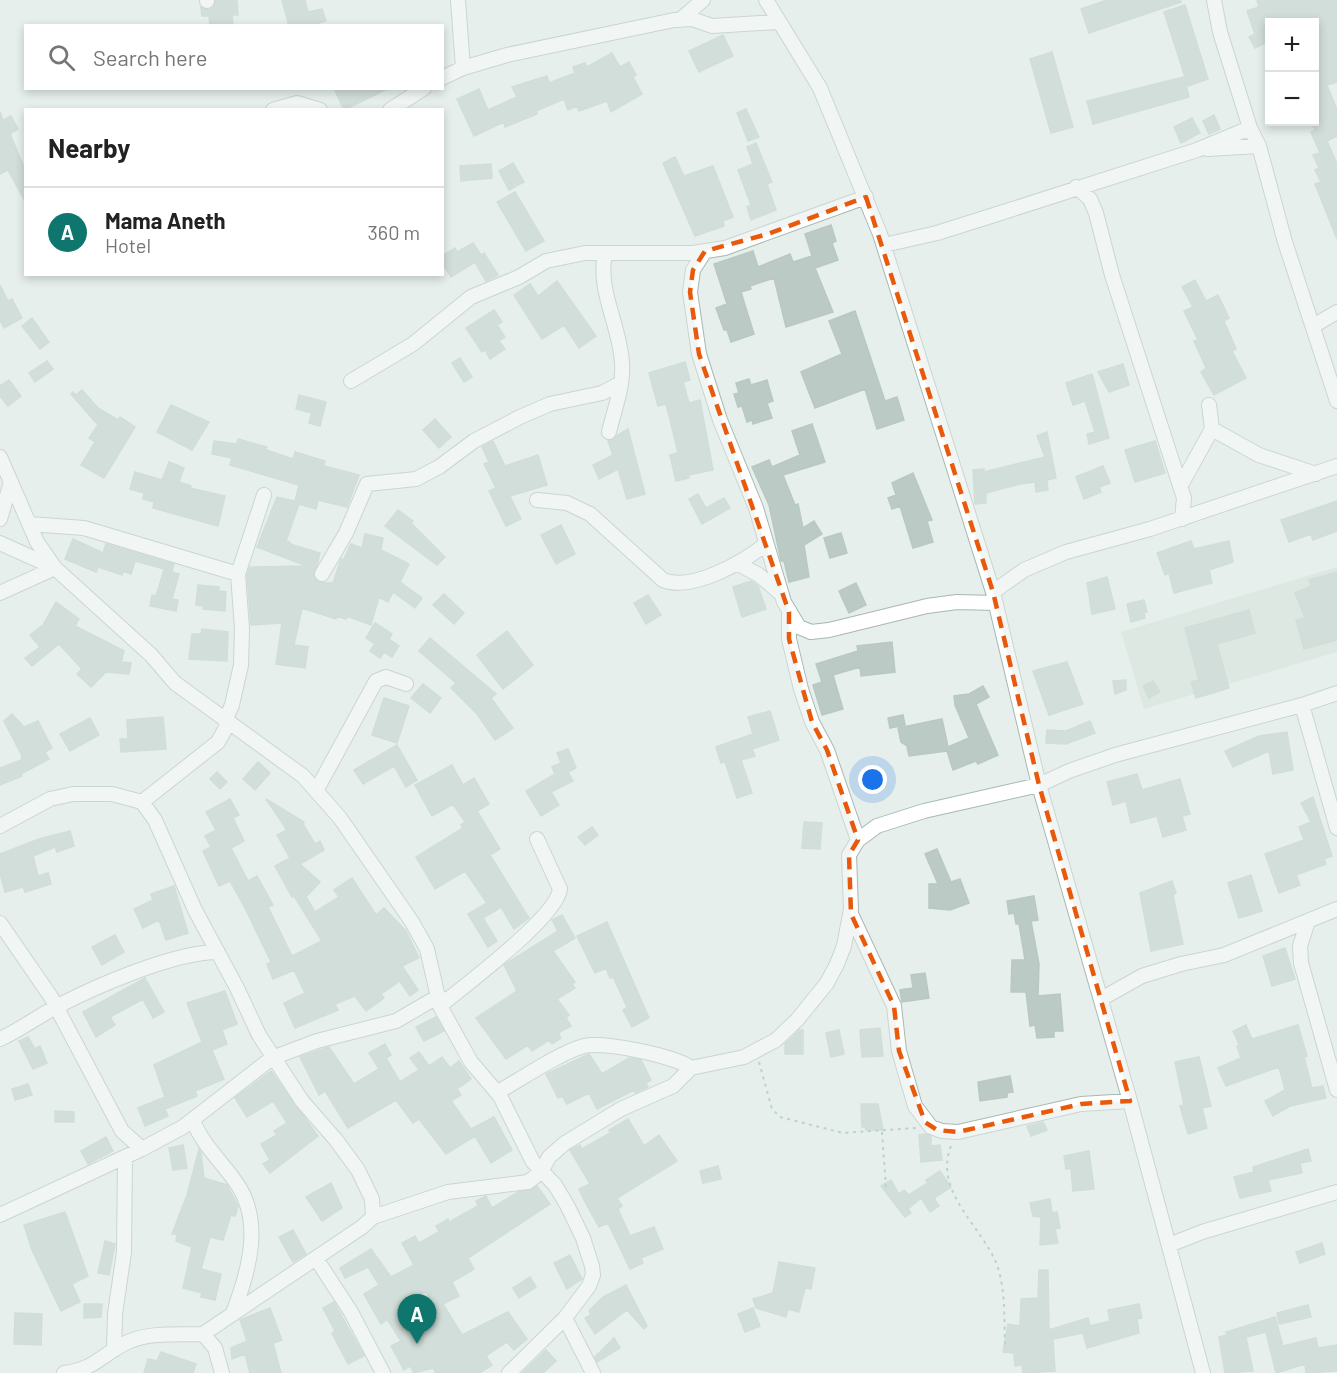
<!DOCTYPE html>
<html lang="en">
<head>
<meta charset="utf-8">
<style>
  body { margin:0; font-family:Barlow,sans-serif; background:#f2f2f2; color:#222 }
  .controls { position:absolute; right:18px; top:18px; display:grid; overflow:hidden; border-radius:0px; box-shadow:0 3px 9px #0003 }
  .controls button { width:54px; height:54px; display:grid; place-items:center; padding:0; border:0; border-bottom:2px solid #e0e0e0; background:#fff; color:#222; font:30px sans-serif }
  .you { position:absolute; left:873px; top:780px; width:21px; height:21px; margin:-15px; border:4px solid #fff; border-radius:50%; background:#1a73e8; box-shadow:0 0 0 9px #1a73e833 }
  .badge { display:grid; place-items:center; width:39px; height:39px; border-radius:50%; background:#0f766e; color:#fff; font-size:20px; font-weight:700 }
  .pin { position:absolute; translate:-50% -50px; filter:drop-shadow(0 2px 3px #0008) }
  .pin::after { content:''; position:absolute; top:32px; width:21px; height:18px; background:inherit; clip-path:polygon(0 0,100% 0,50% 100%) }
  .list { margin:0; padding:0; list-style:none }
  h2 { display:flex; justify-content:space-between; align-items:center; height:78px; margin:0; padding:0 24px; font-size:26px }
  h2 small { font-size:20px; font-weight:400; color:#767676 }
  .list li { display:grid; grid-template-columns:39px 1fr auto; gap:18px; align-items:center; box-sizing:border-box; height:90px; padding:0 24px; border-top:2px solid #e0e0e0 }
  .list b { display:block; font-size:22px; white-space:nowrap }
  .list p { margin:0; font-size:20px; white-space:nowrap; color:#767676 }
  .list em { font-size:20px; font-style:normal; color:#767676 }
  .icon { flex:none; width:33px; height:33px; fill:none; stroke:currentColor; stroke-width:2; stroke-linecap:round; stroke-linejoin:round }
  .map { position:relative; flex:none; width:1337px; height:1373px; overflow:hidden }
  .search { position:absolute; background:#fff; box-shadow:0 3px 9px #0003; left:24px; top:24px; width:420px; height:66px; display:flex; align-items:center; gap:15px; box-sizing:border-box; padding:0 21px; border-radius:0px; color:#767676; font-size:22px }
  .panel { position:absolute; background:#fff; box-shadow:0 3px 9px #0003; left:24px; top:108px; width:420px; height:168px; border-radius:0px }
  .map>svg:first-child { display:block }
  .built { fill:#d4dfda }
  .building { fill:#bbcac4; stroke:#b8c9c2; stroke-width:1.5; fill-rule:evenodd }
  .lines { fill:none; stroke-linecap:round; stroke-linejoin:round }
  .minor-casing { stroke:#a8b8b2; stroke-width:16 }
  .path { stroke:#86b3a5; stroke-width:2; stroke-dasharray:3 4.5; stroke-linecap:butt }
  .minor { stroke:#fff; stroke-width:14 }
  .marked { fill:none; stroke:#e8590c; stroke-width:4.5; stroke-dasharray:12 8; stroke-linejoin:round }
</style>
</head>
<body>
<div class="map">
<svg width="1337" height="1373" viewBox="0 0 1337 1373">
  <rect width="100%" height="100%" fill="#e6efeb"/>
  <!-- built -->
  <path class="built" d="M1337,567V652L1144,709L1121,632Z"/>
  <!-- building -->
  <path class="building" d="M216,0L237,1L238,15H232L233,26H210L209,16H202L201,7L211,9Z
    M282,0H305L308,12L322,9L326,21L308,26H289Z
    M1107,0H1180L1181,2L1089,33L1081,9Z
    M1257,0H1337V82L1327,85L1337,110V136L1327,141L1337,164V239L1315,184L1321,182L1315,170L1319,168L1313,155L1320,153L1311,132L1315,130L1311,122H1314V22H1269V41L1255,48L1249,37L1255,34L1247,11L1259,7Z
    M1185,5L1208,79L1188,86L1164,12Z
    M723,35L733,56L699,72L689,51Z
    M1052,52L1073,127L1051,133L1030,59Z
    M612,53L620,67L629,62L636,75L633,77L642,94L611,112L607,101L579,111L577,106L568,110L564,99L536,111L537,114L505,127L504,122L474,136L457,99L479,89L488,110L517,97L512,87L547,76L549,83L575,73L573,67L585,63L587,67Z
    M1184,77L1189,97L1093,124L1087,101Z
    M334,88H389L344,110Z
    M746,109L759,137L748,141L737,113Z
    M0,112L3,120L11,116L18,129L10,134L26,172V203L8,170L0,174Z
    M1214,115L1220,129L1209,134L1203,121Z
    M1192,118L1200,133L1181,143L1174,127Z
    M756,143L772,182L767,184L776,210L751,220L747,207L751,205L738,170L753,164L747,147Z
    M675,157L684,176L713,166L733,217L723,221L724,226L695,236L663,163Z
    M513,163L524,182L509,190L499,171Z
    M491,164L492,178L461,181L460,166Z
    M515,192L544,241L526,251L497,202Z
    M831,225L836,241L832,243L838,260L815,268L833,312L786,327L774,278L750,286L751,289L741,292L754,334L731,342L727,330H724L716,308L727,304L714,264L753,251L758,267L790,254L793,262L812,256L805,234Z
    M473,243L481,255L484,253L498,275L486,281L475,262L451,277L442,263V256L455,248L457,252Z
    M1195,280L1206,301L1218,295L1229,318L1224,321L1236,349L1232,351L1246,378L1214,395L1201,372L1206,368L1194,341L1198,340L1184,311L1193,307L1182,287Z
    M557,281L596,336L579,348L564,325L542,339L514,295L530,284L538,296Z
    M0,285L8,301L12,299L22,318L4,328L0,320Z
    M494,310L502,322L497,325L505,337L499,341L505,349L490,359L485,350L482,352L466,328Z
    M855,311L885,401L897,397L904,420L877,429L865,389L815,408L801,372L842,354L829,321Z
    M32,318L49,342L40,349L22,326Z
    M460,358L472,377L464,382L452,363Z
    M47,361L53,369L35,382L29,373Z
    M685,362L690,380L683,382L689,403L700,400L713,470L688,475L689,478L676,481L670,455L678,453L673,432L666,404L658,406L649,373Z
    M1123,364L1129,385L1109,392L1098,372Z
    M1092,374L1109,438L1089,444L1087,434L1095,432L1085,401L1073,405L1066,383Z
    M749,379L751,385L767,380L773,401L767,403L772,418L753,424L752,420L747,422L742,406L738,407L734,394L739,393L736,383Z
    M9,380L21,396L8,406L0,396V386Z
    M82,390L98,408L118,420L120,417L135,427L104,478L81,465L95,442L89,438L98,425L71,394L73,392L76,395Z
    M299,395L326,402L320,426L309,423L312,413L296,409Z
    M171,405L209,422L192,450L157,432Z
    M435,419L451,437L439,448L423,430Z
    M812,424L825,462L783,475L795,505L798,504L803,528L814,521L822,534L804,545L809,577L789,582L784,561H781L769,505L752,467L769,460L772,467L800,455L792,431Z
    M628,429L645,494L627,499L618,469L599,479L593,465L613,455L608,441Z
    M1047,432L1056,478L1047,480L1048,490L1036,492L1035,482L1020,484L986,493V503L975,504L973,470L984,469V472L1045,457L1037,436Z
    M238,439L267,447L266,450L293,459L295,452L325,461L324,466L359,475L347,507L318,500L316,509L299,504L286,541L290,542V544L320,553L314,578L318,582L333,583L341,559H344L351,544L362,548L365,534L383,538L381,550L409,564L400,582L422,598L415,608L393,592L388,602L379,597L371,625L347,616L346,619L336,616V619L302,608L294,645L308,647L305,668L276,664L282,623L251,625L247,575L250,567L307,566L257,547L277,497L295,501L299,485L230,465L232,458L212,454L214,441L237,444Z
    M493,441L505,466L538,455L547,485L510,496L521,519L506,526L489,491L496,488L484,464L489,462L482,447Z
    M1155,441L1165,473L1135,482L1125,450Z
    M169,462L184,468L179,482L191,486L190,488L225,496L218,526L153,508L154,502L143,499L144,493L130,489L135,472L162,480Z
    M1103,466L1110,483L1099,487L1101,492L1084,499L1076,477Z
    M913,473L932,520L927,521L933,542L913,548L900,506L892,509L888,498L896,495L892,483Z
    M698,494L706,508L724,498L730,508L702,524L689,499Z
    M1337,501V531L1313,540L1311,534L1289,542L1281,520Z
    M398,510L413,521L411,523L445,557L437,565L385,526Z
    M561,525L575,554L556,564L541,535Z
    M841,533L847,553L830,558L824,538Z
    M73,539L103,553L106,544L174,564L172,571L135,561L131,574L123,571L122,575L98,567L96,572L65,559Z
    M1191,541L1194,549L1229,541L1233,562L1209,570L1212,583L1174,593L1169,573L1165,575L1157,553Z
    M164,570L179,574L172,599L178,600L176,611L150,606L152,595L156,596Z
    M1337,572V640L1304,649L1296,620L1305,618L1295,593L1311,586L1309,580Z
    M1107,577L1115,609L1092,614L1087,583Z
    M751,581L758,586L766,609L742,617L733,587Z
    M856,583L866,605L849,613L839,591Z
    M198,585L219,587V591L226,592L225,611L203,609V606L196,605Z
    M444,594L464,613L454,624L433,605Z
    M648,595L661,615L646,624L634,603Z
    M1144,600L1147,612H1144L1145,618L1131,622L1127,604Z
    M56,602L79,619L75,626L124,651L121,662L131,663L129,674L106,672L91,687L77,674L82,669L59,644L32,666L25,658L40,647L30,635L43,625Z
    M1249,610L1255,633L1217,644L1229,688L1196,698L1191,682L1199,680L1185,628Z
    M375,623L392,634L389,639L399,646L392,657L384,652L380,658L370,651L375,644L366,638Z
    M202,629L228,632L227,661L189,659L192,634H201Z
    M507,631L533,665L503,689L477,655Z
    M430,638L496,694L491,698L513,728L495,740L477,714L451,688L456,683L419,651Z
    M892,642L895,672L861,676L860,667L833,675L843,709L822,715L813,685L822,682L816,664L858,651L857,646Z
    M1067,662L1083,704L1049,715L1033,671Z
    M1126,680V690L1115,694L1113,681Z
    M1153,681L1160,692L1149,698L1143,686Z
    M423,684L441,698L430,713L411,698Z
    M983,686L989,697L976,704L998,755L978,764L976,761L953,770L947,751L909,756L907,746L901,742L898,728L942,719L948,747L969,738L955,705L954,696L969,694Z
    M384,698L409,706L397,743L372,735Z
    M770,711L779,740L752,749L755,756L741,760L752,793L737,798L725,762L721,763L716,747L753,734L748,717Z
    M12,714L24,727L38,721L52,748L45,752L49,759L21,774L22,776L0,785V768L21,760L22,756L4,721Z
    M903,715L905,725L890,728L888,718Z
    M163,717L166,749L121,752L120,739H128L127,720Z
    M90,718L99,735L70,751L60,734Z
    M1090,721L1095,733L1066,744L1046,743L1047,730L1066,731Z
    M1287,732L1293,770L1273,774L1269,751L1233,767L1225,751L1259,736Z
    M397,745L417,780L406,787L394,766L363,784L354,770Z
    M568,749L576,768L568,772L573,781L551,792L559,805L541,816L526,791L555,774L552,767L561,763L557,753Z
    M258,762L270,773L255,790L243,779Z
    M452,765L463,785L474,778L489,804L477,811L500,849L490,855L529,918L514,929L501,907L483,918L497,941L488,947L468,914L487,903L465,871L435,889L416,857L463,828L461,825L465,822L453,804L432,816L415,785Z
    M217,772L227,782L220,789L210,779Z
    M1137,774L1142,790L1180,779L1190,814L1182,816L1186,830L1163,837L1157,816L1131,823L1126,801L1113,805L1107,782Z
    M1313,797L1332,856L1324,859L1326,864L1296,875L1300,885L1279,893L1265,854L1304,840L1299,827L1311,822L1301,803Z
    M230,799L239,815L233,818L244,841L231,848L248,881L257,876L273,905L268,907L292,956L322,941L294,896L292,897L275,866L290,858L277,835L287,830L266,799L304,822L303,824L315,844L320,841L324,850L300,864L320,882L306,897L315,912L339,897L334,890L352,878L376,915L384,908L406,931L419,958L402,966L418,990L410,996L400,981L381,994L384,998L366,1011L355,996L335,1004L338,1010L295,1028L284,1003L305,993L294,970L273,979L267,964L271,962L245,908L230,881L219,886L203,851L211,847L205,836L216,830L206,812Z
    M804,822L822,823L820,849L802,848Z
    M592,827L598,835L585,845L578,837Z
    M70,831L74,846L57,852L55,847L33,856L38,876L48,873L51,884L25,892L23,887L5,892L0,873V854L39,839Z
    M937,849L951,882L960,879L969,903L950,910L929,908V884H938L925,854Z
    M1251,875L1262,911L1239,918L1228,883Z
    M1172,881L1176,893L1173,895L1183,944L1151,951L1140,893Z
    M174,886L188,933L166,940L159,920L143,928L134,909L153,900L151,894Z
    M1034,896L1038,920L1031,921L1039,964L1038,996L1060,994L1063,1031H1054V1037L1037,1038L1035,1025L1030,1026L1026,992H1011L1012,960H1025L1019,924H1016L1014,913L1009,914L1007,901Z
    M562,915L575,938L553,951L575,982L572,984L575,988L557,999L569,1015L566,1018L571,1026L558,1033L561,1038L552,1044L549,1040L532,1051L528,1045L506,1059L476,1018L517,991L504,965L558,931L552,920Z
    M607,922L649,1018L632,1027L623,1010L627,1007L613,977L610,978L606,968L595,973L577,936Z
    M115,935L124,952L102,965L92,947Z
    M1285,948L1295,979L1272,986L1263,956Z
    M925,973L929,998L902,1002L900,990L913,988L911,975Z
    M145,978L164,1012L153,1018L143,999L110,1017L115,1025L96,1037L83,1012Z
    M225,991L237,1024L222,1030L227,1044L212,1050L224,1079L195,1091L197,1096L165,1109L168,1116L145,1126L138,1108L165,1097L154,1065L202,1042L187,1003Z
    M436,1017L444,1031L424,1041L416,1027Z
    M1246,1025L1252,1039L1298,1025L1307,1056L1304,1057L1312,1088L1323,1086L1326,1098L1290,1106L1273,1116L1265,1101L1285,1090L1279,1067L1226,1086L1218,1068L1241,1058L1237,1046H1240L1233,1031Z
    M880,1028L883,1056L862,1057L860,1030Z
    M800,1030H803V1054H785V1044Z
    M839,1030L844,1054L831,1057L826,1033Z
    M28,1037L35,1049L40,1046L47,1063L33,1069L19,1041Z
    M385,1044L391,1055L386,1058L400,1082L419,1070L410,1058L419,1052L429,1066L442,1057L450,1068L459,1061L471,1079L457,1089L461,1095L451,1101L471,1129L494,1117L512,1150L491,1163L475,1136L446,1154L419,1119L413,1123L396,1100L348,1128L325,1091L319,1095L300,1057L329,1047L354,1084L379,1069L369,1053Z
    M589,1054L602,1074L629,1058L641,1060L651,1080L646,1083L648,1087L635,1093L634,1090L597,1109L589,1093L567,1104L562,1096L558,1098L546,1074Z
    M1199,1057L1211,1106L1202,1108L1207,1128L1188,1134L1180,1106L1184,1105L1175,1062Z
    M271,1071L318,1136L270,1173L263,1164L270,1160L261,1144L277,1135L274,1131L287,1123L273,1101L247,1117L235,1098Z
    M1010,1076L1013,1092L1007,1093V1097L980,1101L978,1082Z
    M28,1084L32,1095L15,1100L12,1089Z
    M861,1104H878L883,1130H866L865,1127H862Z
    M55,1111L74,1112V1122H55Z
    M628,1119L644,1146L659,1135L677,1161L617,1198L622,1206L618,1209L630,1236L654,1227L663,1249L641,1258L643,1263L630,1269L608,1223L599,1227L585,1202L579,1189L590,1184L570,1150L580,1145L582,1149L610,1133L609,1130Z
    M1043,1122L1047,1130L1031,1136L1027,1126Z
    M926,1134L931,1136V1146L940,1145L942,1160L921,1162L919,1135Z
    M106,1137L113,1151L88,1164L81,1151Z
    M183,1145L187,1168L173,1170L169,1148Z
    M199,1149L201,1153L204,1178L227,1185L238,1206L235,1216L231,1215L223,1240L210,1237L201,1269L221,1274L215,1300L201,1297L202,1293L183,1288L192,1247L176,1241L177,1234H172L187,1195Z
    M1308,1149L1311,1161L1300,1163L1302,1173L1268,1180L1271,1191L1240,1198L1234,1177L1254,1172L1253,1167Z
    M1089,1151L1094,1189L1073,1191L1071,1168L1066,1169L1064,1156Z
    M718,1166L721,1179L703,1183L700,1171Z
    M940,1171L951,1187L934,1198L939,1206L930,1212L921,1198L908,1209L911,1213L905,1217L881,1186L891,1180L899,1194L904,1190L909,1195L928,1183L926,1180Z
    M331,1183L342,1208L322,1221L306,1197Z
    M537,1186L550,1204L468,1258L474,1269L452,1282L459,1296L443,1304L462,1335L508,1312L527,1339L514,1350L507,1342L486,1356L492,1365L480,1373H436L433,1368L414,1373L410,1366L404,1370L391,1346L401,1341L387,1319L381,1324L364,1294L379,1285L378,1283L368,1267L345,1278L340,1268L371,1249L391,1277L414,1265L402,1243L415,1236L419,1243L439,1232L436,1226L448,1219L449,1222L478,1206L476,1201L486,1196L492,1208L518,1192ZM426,1291L439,1316L420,1327L405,1303Z
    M1050,1199L1052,1213L1057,1212L1060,1228L1055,1229L1058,1243L1040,1245L1041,1217L1033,1216L1030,1203Z
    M65,1212L88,1276L72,1284L80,1302L61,1311L32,1250L24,1225Z
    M293,1230L306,1254L293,1262L279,1237Z
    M105,1241L115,1244L109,1275L98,1273Z
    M1322,1243L1325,1254L1300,1263L1296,1252Z
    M570,1255L582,1279L567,1289L554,1263Z
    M779,1262L815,1268L811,1289L805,1288L799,1312L788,1309L786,1317L756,1308L753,1299L773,1293Z
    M1039,1270H1048L1049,1330L1088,1318L1090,1326L1110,1321L1108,1310L1139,1304L1142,1318L1137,1319L1139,1333L1087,1348L1083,1333L1053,1339L1055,1371L1023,1373L1022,1365L1015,1366L1014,1353L1003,1352L1008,1324L1020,1326L1021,1299L1038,1298Z
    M530,1277L536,1287L519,1298L513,1288Z
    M626,1285L647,1326L644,1329L627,1310L595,1334L585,1318L591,1315L589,1311L603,1297Z
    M334,1302L364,1356L348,1364L332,1333L335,1331L323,1308Z
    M84,1304H102L101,1317L84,1318Z
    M1308,1305L1311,1317L1279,1324L1277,1313Z
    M270,1308L282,1340L273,1343L281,1373H250L245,1354L232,1359L231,1348L247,1341L240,1320Z
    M753,1308L760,1326L745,1332L738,1314Z
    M15,1313L42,1314L41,1345L14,1344Z
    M1275,1317L1283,1346L1316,1338L1318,1348L1337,1345V1371L1306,1373L1305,1364L1276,1373L1266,1332L1246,1337L1253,1371L1225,1373L1219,1337L1227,1335L1226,1332Z
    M614,1338L620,1348L597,1362L595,1357Z
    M546,1350L556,1361L543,1373H522Z
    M161,1352L196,1364L193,1373H144L148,1359L157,1361Z"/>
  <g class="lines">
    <!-- minor casing -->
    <g class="minor-casing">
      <path id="minor" d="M458,0L463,68
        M766,0L820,88L880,234L993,592L1039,785L1130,1101L1203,1373
        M1214,0L1220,32L1250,128L1259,146L1285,242L1337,401
        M207,1V0
        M680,20L703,0
        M442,78L463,68L507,55L674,20L692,19L712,26L778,22
        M273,110L297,103L320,110
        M390,110L424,88
        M1207,149L1259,146
        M1076,187L1090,199L1096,213L1112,275L1184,498L1182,519
        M884,245L937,233L991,216L1197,150L1250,128
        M705,251L693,270L690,292L699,354L720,420L756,508L784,602L799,627L811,632L829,630L927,606L957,602L995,603
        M605,253C597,291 620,325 622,363C624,386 614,410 609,432
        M1313,326L1337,312
        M351,381L413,344L471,297L519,277L546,261L585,253H693L725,248L866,197
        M1212,429L1259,455L1316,474
        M0,457L37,542L55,568L151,655L175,683L303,776L340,818L412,922L427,949L440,1006L471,1062L500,1096L533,1162L555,1185L567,1205L583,1238L592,1266L593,1275L589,1286L565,1318L509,1373
        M1181,485L1212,429L1209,405
        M537,500L567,503L590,514L663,580C692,592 743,562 766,544
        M0,519L11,482
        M29,524L84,528L238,574
        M0,543L55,568
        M738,564L759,575L780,593
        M322,574L346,533L367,484L416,479L439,467L474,441L520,417L550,404L602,393L621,383
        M993,592L1024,570L1066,552L1150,529L1337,466
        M0,593L55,568
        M789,614V639L801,689L812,722L827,750L858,840
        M1302,705L1337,828
        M225,721L232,705L241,665L242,629L238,574L264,495
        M316,791L376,681L386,677L406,684
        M142,802L218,742L228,724
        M0,826L50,799L73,794H112L142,802L155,820L195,910L237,988L259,1035L302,1101L336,1140L358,1170L372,1199L373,1217L362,1227L203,1334
        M851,914L894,1006L899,1051L915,1106L931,1127L942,1131L958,1132L1081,1104L1130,1101
        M1308,921L1300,946L1301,963L1337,1090
        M0,923L51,997L122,1131L142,1149
        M1101,999L1142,976L1181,964L1224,955L1337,909
        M440,1006C465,985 557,917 560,889L537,839
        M0,1039C20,1030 37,1017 56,1007C96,986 174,952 218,952
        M498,1092C521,1079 559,1053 584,1046C602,1041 676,1056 691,1068
        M193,1121C203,1145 220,1160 235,1181C264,1220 249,1271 233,1313
        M0,1215L142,1149L183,1127L272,1058L317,1041L396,1021L439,996
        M373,1217L448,1192L528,1182L541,1172L549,1157L565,1143L621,1109L673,1086L691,1068L744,1057L776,1040L797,1020L827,983L837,964L844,946L851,909L849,855L858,840L877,826L924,811L1039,785L1069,771L1115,755L1302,705L1337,693
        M1169,1245L1202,1232L1337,1192
        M317,1260L351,1312L383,1373
        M565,1318L593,1373
        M114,1350L115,1314L124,1252L125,1157
        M64,1373C97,1369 102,1353 130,1341C152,1332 179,1335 203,1334L215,1348L222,1373"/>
    </g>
    <!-- path -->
    <path class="path" d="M759,1062L772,1109L780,1117L843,1133L916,1128
      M882,1132L886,1188
      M951,1146C933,1192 982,1226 997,1265C1006,1290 1004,1321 1005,1347"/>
    <!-- minor -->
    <use href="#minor" class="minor"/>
  </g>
  <!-- marked area -->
  <path d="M0 0H1337V1373H0ZM866,197L993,592L1039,785L1130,1101L1081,1104L958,1132L937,1130L925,1122L899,1051L894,1006L851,914L849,855L858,840L827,750L812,722L789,639V612L699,354L690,292L693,270L705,251L768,234Z" fill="#e6efeb" fill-opacity=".55" fill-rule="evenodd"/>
  <path class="marked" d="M866,197L993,592L1039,785L1130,1101L1081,1104L958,1132L937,1130L925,1122L899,1051L894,1006L851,914L849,855L858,840L827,750L812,722L789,639V612L699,354L690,292L693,270L705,251L768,234Z"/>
</svg>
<div class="controls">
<button>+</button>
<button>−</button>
</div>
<div class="you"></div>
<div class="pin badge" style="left:417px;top:1344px">A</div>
<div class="search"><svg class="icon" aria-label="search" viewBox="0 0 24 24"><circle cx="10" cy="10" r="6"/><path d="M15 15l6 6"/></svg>Search here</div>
<section class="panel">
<h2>Nearby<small></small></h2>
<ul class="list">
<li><span class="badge">A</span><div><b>Mama Aneth</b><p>Hotel</p></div><em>360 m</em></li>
</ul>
</section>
</div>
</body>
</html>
